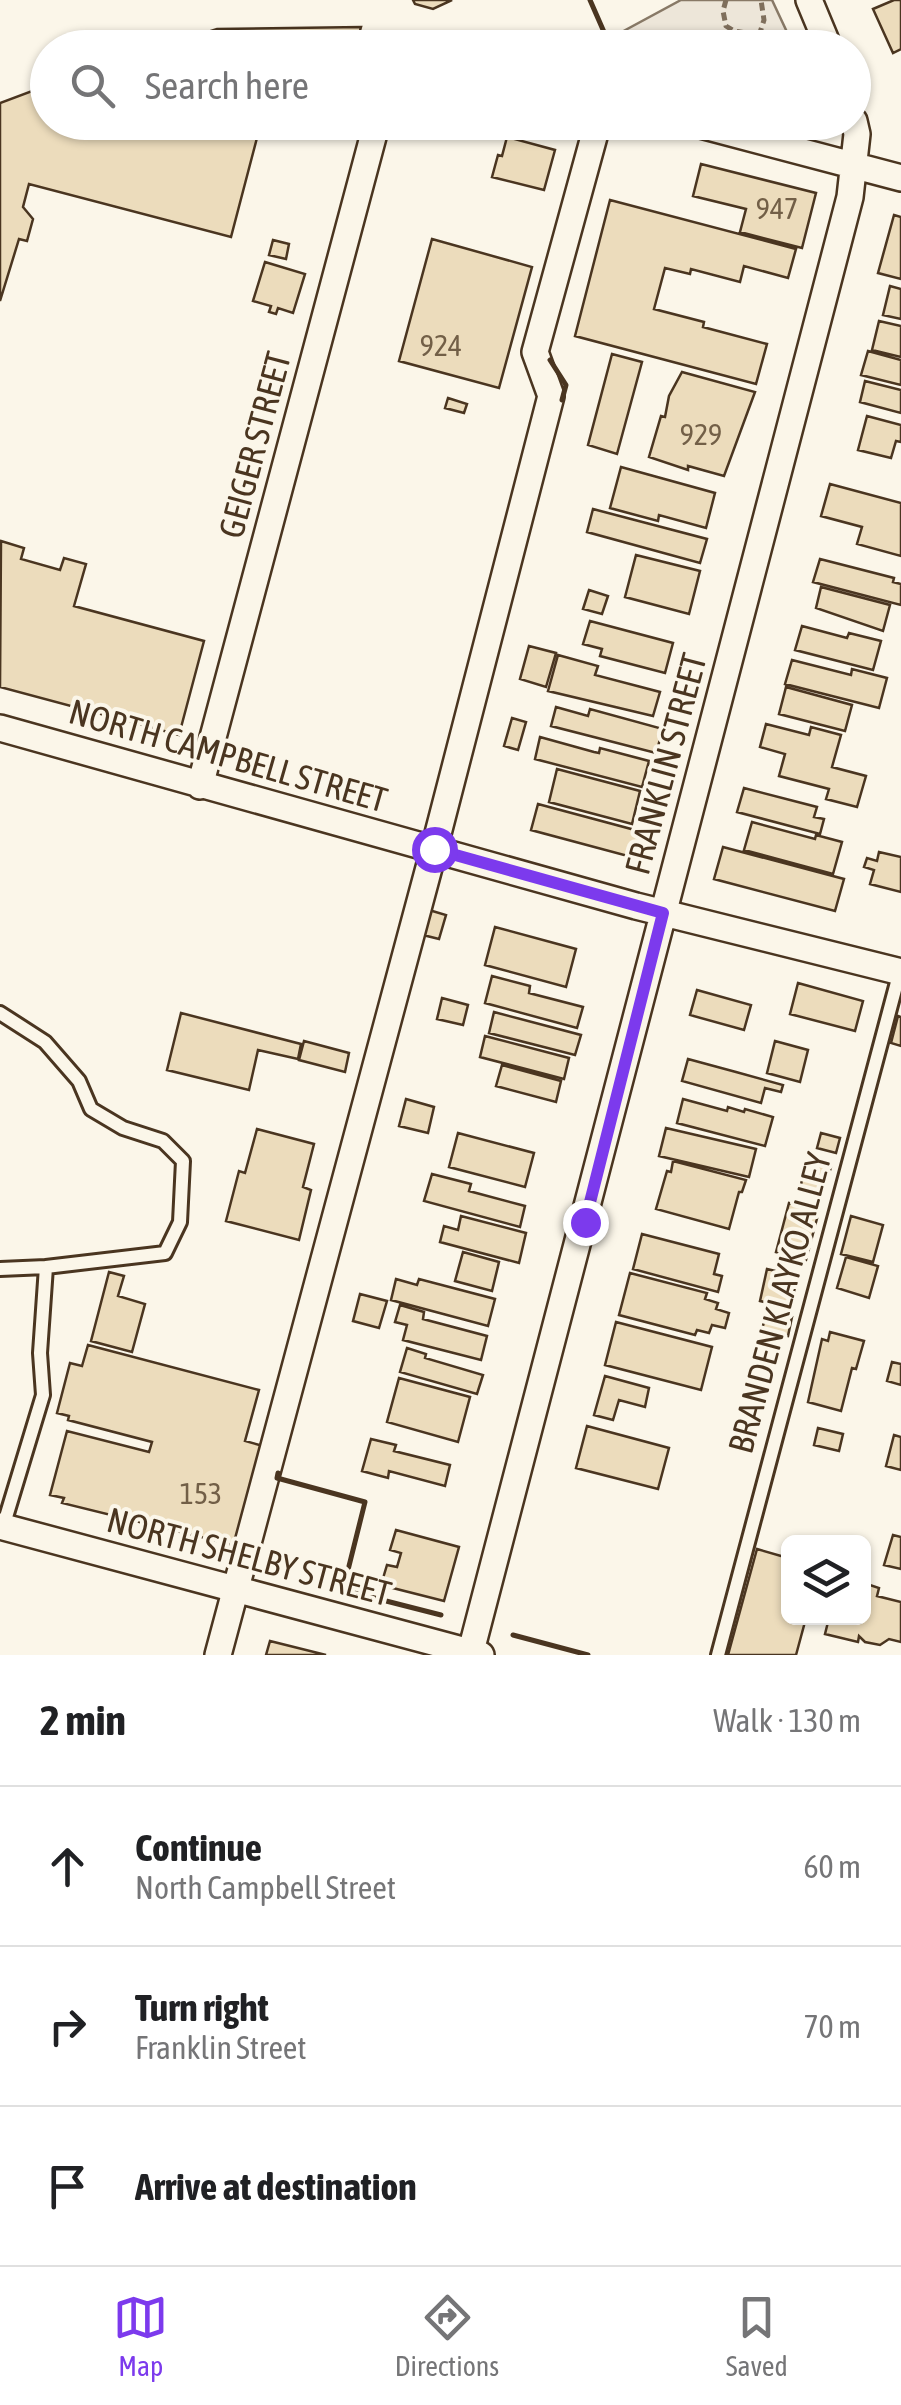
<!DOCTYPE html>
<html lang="en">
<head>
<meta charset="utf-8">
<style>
  body { margin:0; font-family:"Asap Condensed",sans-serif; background:#f6f6f6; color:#202124 }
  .controls { position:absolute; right:30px; bottom:30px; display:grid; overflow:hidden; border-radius:15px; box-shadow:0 2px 8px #0004 }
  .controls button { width:90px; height:90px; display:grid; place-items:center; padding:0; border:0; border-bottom:2px solid #e0e0e0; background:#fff; color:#202124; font:50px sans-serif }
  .stop { position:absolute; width:30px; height:30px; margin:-22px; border:8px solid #7c3aed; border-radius:50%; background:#fff }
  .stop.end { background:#7c3aed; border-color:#fff; box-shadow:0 2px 10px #0008 }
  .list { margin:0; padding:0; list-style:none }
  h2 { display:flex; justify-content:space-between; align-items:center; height:130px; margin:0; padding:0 40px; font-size:42px }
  h2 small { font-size:32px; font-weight:400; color:#757577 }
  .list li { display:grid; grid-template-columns:65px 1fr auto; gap:30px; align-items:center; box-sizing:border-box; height:160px; padding:0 40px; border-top:2px solid #e0e0e0 }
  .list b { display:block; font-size:38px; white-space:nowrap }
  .list p { margin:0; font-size:32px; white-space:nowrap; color:#757577 }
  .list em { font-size:32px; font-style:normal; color:#757577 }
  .icon { flex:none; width:55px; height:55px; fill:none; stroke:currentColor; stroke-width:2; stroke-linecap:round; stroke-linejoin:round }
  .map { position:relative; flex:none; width:901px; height:1655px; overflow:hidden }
  .search { position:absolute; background:#fff; box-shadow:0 2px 8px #0004; left:30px; right:30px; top:30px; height:110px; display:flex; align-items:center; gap:25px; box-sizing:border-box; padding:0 35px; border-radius:55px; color:#757577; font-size:38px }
  .sheet { height:610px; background:#fff }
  nav { display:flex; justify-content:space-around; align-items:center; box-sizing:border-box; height:140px; border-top:2px solid #e0e0e0; background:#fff; font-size:28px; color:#757577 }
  nav a { display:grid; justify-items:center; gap:5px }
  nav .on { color:#7c3aed }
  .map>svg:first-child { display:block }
  .green { fill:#ede6d9; stroke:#887966; stroke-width:2.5 }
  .building { fill:#ecdcbc; stroke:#4a3520; stroke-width:2.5 }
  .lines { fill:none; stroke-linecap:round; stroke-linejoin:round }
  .lane-casing { stroke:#4a3520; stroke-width:18 }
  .street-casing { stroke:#4a3520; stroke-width:30 }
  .path { stroke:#7f6f5c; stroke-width:5; stroke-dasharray:8 5; stroke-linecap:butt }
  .lane { stroke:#fbf6e9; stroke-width:12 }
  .street { stroke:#fbf6e9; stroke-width:25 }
  .wall { stroke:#4a3520; stroke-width:5 }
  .route { stroke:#7c3aed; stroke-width:12 }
  .labels { text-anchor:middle; stroke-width:8; stroke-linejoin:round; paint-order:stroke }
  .number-label { font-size:30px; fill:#725f47 }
  .street-label { font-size:35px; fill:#4a3520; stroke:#fbf6e9 }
</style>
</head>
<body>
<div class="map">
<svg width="901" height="1655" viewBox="0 0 901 1655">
  <rect width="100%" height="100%" fill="#fbf6e9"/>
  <!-- green -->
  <path class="green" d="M681,0H772L794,47H610L607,40Z"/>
  <!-- building -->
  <path class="building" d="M413,0H452L433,9L415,4Z
    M894,0H901V49L893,53L873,9Z
    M361,27L355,48H157L217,29Z
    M48,85V122H240L238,129L258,134L231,237L29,184L23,207L33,219L27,241L19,239L0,301V103Z
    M507,137L555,150L544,190L492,177L498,155L502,156Z
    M701,164L816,193L802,248L740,232L746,209L693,196Z
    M610,200L796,249L788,278L744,266L740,282L691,269L690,274L665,268L654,309L704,322L703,327L767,344L756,384L575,336Z
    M894,215L901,217V279L878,273Z
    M432,239L532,267L499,388L399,361Z
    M273,240L289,244L286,259L269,255Z
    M265,262L305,274L293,313L278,308L276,314L269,312L271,306L253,301Z
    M890,286L901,289V319L883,315Z
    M879,321L901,326V357L872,350Z
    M868,351L901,360V385L861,375Z
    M612,354L642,362L617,454L588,445Z
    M682,372L755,392L724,476L688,466V470L649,457L661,416L665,417L669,396Z
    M865,381L901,390V413L860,402Z
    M448,398L467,404L464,413L445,408Z
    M867,416L901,425V442L896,441L891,458L858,450Z
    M621,467L715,493L706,528L659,515L658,521L610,508Z
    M830,484L901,503V556L857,544L862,527L821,516Z
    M593,509L707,539L700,563L587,532Z
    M1,541L24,548L21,559L60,570L64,558L86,564L74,606L204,641L179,735L0,687Z
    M636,555L700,571L689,614L625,597Z
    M820,559L894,578L893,582L901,584V605L813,582Z
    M821,587L890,605L883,631L816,608Z
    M589,590L608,596L602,614L583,609Z
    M590,621L673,643L665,673L600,656L602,649L583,644Z
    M802,626L847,638L849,633L881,641L873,670L795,650Z
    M529,646L556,653L546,687L520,679Z
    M558,655L598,666L595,675L660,692L653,716L548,691Z
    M792,660L851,675L852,669L887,678L879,708L785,684Z
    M786,687L852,705L845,731L779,714Z
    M556,707L588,716L590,709L663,729L656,753L551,726Z
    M512,718L526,722L518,750L504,746Z
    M766,724L809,735L811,727L841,735L832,767L866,776L857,807L826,799L829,789L779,776L785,754L760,747Z
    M540,737L594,752L599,753L600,748L649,761L642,787L535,759Z
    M557,769L640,791L632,824L549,802Z
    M744,788L817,807L814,817L824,819L820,834L737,812Z
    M538,804L646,833L639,859L531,830Z
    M752,822L815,839L816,835L842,842L833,874L744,850Z
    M723,847L844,879L835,911L714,879Z
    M879,852L901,857V892L870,884L874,870L864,867L867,858L877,861Z
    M429,910L446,915L439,939L423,935Z
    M495,927L576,949L566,987L485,965Z
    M492,976L530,986L529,993L583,1007L577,1028L485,1003Z
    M798,983L863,1001L855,1031L790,1014Z
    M697,990L751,1005L744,1030L690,1015Z
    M442,998L468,1005L463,1025L437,1019Z
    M494,1012L581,1035L575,1055L489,1033Z
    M181,1013L301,1044L298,1059L258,1050L249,1090L167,1070Z
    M898,1016L901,1017V1046L891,1043Z
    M485,1036L569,1058L564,1079L480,1057Z
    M304,1041L349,1053L345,1072L299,1060Z
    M775,1041L808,1050L800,1082L767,1073Z
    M688,1059L736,1072L783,1085L781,1092L765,1088L761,1103L682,1081Z
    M502,1065L561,1081L556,1102L496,1086Z
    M406,1099L434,1107L428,1133L399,1126Z
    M683,1099L727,1111L728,1107L744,1112L745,1109L773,1117L765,1146L677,1123Z
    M666,1128L756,1149L749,1177L659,1156Z
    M257,1129L314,1144L303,1187L311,1190L299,1240L226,1221L239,1171L245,1173Z
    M458,1133L534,1153L525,1187L449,1167Z
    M821,1133L840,1138L836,1153L817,1148Z
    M673,1161L746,1180L742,1192H739L729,1229L656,1209L667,1171L671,1172Z
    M807,1161L831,1167L822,1198L799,1192Z
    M432,1174L471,1184L469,1191L525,1206L520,1227L424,1201Z
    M789,1203L819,1211L806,1260L776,1252Z
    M461,1216L526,1233L519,1263L440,1242L444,1226L458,1230Z
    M851,1216L883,1225L873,1262L841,1254Z
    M642,1234L719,1254L714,1274L722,1276L718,1292L633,1269Z
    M463,1252L499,1262L492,1291L455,1281Z
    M846,1257L878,1266L869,1298L837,1288Z
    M767,1269L797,1276L791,1308L760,1301Z
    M109,1272L124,1276L118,1296L145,1304L132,1352L91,1341Z
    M630,1273L707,1293L705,1299L718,1303L716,1309L729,1313L725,1328L712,1325L709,1333L697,1330L695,1335L619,1315Z
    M396,1279L417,1285L419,1279L495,1299L488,1326L391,1300Z
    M360,1294L387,1301L379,1328L353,1321Z
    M400,1305L424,1312L423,1319L487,1336L481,1360L403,1340L407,1325L395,1322Z
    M766,1311L792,1317L788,1336L762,1331Z
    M616,1322L712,1347L701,1390L605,1365Z
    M830,1332L864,1341L856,1369L852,1368L841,1411L808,1402L822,1339L828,1341Z
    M88,1345L259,1390L245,1441L263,1446L237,1546L62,1503L64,1498L50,1495L67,1431L149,1452L152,1442L68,1420L69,1416L57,1413L70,1363L82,1366Z
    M407,1348L426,1354L425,1358L483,1375L477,1394L400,1372Z
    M892,1362L901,1364V1385L887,1381Z
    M605,1376L649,1388L645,1407L619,1400L613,1420L594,1415Z
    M399,1378L470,1397L458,1442L387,1422Z
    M587,1426L669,1448L658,1489L576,1468Z
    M818,1428L843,1434L839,1451L814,1445Z
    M894,1435L901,1437V1470L886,1466Z
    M371,1439L396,1445L394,1451L450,1465L445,1486L389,1471L388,1478L362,1471Z
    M396,1530L459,1547L444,1601L381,1585L387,1565L397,1567L401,1553L390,1550Z
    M893,1535L901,1537V1569L884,1565Z
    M757,1549L788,1558V1618H806L796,1655H728Z
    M864,1583L879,1588L877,1596L901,1602V1642L889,1639L880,1645L865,1642L859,1636L858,1642L825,1634L829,1618H864Z
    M270,1641L326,1655H266Z"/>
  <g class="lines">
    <!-- lane casing -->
    <g class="lane-casing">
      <path id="lane" d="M0,1013L45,1042L79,1081L91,1109L123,1128L163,1141L183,1161L180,1222L165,1253L46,1267L40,1353L43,1395L3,1527
        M0,1269L46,1267
        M718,1655L900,971"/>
    </g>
    <!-- street casing -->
    <g class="street-casing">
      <path id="street" d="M809,0L829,48
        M411,48H421
        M689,122L901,178
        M0,728L636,906L901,972
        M200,786L377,122
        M0,1526L481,1655
        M218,1655L434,849L551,396L535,352L598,122
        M470,1655L850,197L857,134L854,121"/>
    </g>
    <!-- path -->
    <path class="path" d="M726,0L723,11L726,26L734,31L753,34
      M736,48L738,32
      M755,48L764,20L761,0"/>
    <!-- lane -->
    <use href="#lane" class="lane"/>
    <!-- street -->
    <use href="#street" class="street"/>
    <!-- wall -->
    <path class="wall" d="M590,0L611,48
      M550,360L566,385L562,400
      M278,1473L277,1478L365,1502L343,1590L441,1615
      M513,1635L588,1655"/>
  </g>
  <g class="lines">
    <!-- route -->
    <path class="route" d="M434,849L663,913L585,1222"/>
  </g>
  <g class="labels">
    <!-- number labels -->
    <g class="number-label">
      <text x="777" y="219">947</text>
      <text x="441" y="356">924</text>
      <text x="701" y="445">929</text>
      <text x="201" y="1504">153</text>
    </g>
    <!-- street labels -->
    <g class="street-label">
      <text transform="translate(255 445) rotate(-75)" y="12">GEIGER STREET</text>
      <text transform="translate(228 756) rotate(16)" y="12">NORTH CAMPBELL STREET</text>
      <text transform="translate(666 764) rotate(-75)" y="12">FRANKLIN STREET</text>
      <text transform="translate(780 1303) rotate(-75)" y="12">BRANDEN KLAYKO ALLEY</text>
      <text transform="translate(249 1557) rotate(15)" y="12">NORTH SHELBY STREET</text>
    </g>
  </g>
</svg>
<div class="controls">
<button><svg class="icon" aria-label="layers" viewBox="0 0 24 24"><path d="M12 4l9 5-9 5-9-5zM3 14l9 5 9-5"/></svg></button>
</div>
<div class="stop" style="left:434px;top:849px"></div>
<div class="stop end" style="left:585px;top:1222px"></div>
<div class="search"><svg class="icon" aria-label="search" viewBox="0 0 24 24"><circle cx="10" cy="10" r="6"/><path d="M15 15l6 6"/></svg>Search here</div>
</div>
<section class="sheet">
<h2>2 min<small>Walk · 130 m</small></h2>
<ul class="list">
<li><svg class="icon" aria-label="ahead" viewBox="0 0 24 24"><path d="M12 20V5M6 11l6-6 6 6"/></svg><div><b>Continue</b><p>North Campbell Street</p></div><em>60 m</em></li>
<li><svg class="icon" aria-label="right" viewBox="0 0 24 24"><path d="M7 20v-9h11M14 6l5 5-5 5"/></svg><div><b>Turn right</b><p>Franklin Street</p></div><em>70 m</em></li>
<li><svg class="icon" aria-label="arrive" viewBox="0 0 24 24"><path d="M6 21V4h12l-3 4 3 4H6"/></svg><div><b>Arrive at destination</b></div></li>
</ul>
</section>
<nav>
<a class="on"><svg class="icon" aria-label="map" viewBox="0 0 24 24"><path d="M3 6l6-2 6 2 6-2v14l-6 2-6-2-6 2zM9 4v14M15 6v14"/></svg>Map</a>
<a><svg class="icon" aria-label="directions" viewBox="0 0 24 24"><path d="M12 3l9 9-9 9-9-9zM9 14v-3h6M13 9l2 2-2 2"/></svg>Directions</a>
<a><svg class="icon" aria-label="saved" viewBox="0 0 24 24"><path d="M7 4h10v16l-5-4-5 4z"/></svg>Saved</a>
</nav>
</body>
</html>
